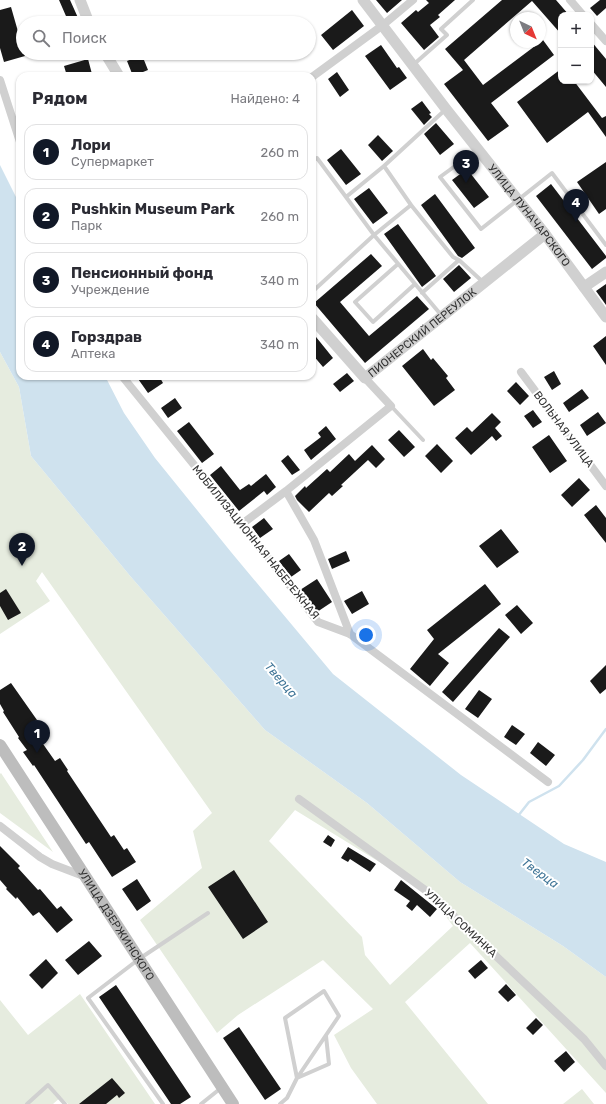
<!DOCTYPE html>
<html lang="ru">
<head>
<meta charset="utf-8">
<style>
  body { margin:0; font-family:Rubik,sans-serif; background:#f2f2f3; color:#2b2b33 }
  .controls { position:absolute; right:12px; top:12px; display:grid; overflow:hidden; border-radius:8px; box-shadow:0 1px 3px #0004 }
  .controls button { width:36px; height:36px; display:grid; place-items:center; padding:0; border:0; border-bottom:1px solid #e1e1e2; background:#fff; color:#2b2b33; font:20px sans-serif }
  .compass { position:absolute; left:510px; top:12px; width:36px; height:36px; border-radius:50%; background:#fff; box-shadow:0 1px 3px #0004; rotate:137deg }
  .you { position:absolute; left:366px; top:635px; width:14px; height:14px; margin:-10px; border:3px solid #fff; border-radius:50%; background:#1a73e8; box-shadow:0 0 0 6px #1a73e833 }
  .badge { display:grid; place-items:center; width:26px; height:26px; border-radius:50%; background:#111827; color:#fff; font-size:13px; font-weight:700 }
  .pin { position:absolute; translate:-50% -33px; filter:drop-shadow(0 1px 2px #0008) }
  .pin::after { content:''; position:absolute; top:21px; width:14px; height:12px; background:inherit; clip-path:polygon(0 0,100% 0,50% 100%) }
  .list { margin:0; padding:0; list-style:none }
  h2 { display:flex; justify-content:space-between; align-items:center; height:52px; margin:0; padding:0 16px; font-size:17px }
  h2 small { font-size:13px; font-weight:400; color:#7c7c81 }
  .list li { display:grid; grid-template-columns:26px 1fr auto; gap:12px; align-items:center; box-sizing:border-box; height:56px; margin:0 8px 8px; padding:0 8px; border:1px solid #e1e1e2; border-radius:12px }
  .list b { display:block; font-size:15px; white-space:nowrap }
  .list p { margin:0; font-size:13px; white-space:nowrap; color:#7c7c81 }
  .list em { font-size:13px; font-style:normal; color:#7c7c81 }
  .icon { flex:none; width:22px; height:22px; fill:none; stroke:currentColor; stroke-width:2; stroke-linecap:round; stroke-linejoin:round }
  .map { position:relative; flex:none; width:606px; height:1104px; overflow:hidden }
  .search { position:absolute; background:#fff; box-shadow:0 1px 3px #0004; left:16px; top:16px; width:300px; height:44px; display:flex; align-items:center; gap:10px; box-sizing:border-box; padding:0 14px; border-radius:22px; color:#7c7c81; font-size:15px }
  .panel { position:absolute; background:#fff; box-shadow:0 1px 3px #0004; left:16px; top:72px; width:300px; height:308px; border-radius:12px }
  .map>svg:first-child { display:block }
  .green { fill:#e6ecdf; fill-rule:evenodd }
  .water { fill:#cfe2ee }
  .lines { fill:none; stroke-linecap:round; stroke-linejoin:round }
  .stream { stroke:#cfe2ee; stroke-width:2.5 }
  .building { fill:#1a1a1a }
  .service { stroke:#d0d0d0; stroke-width:4 }
  .minor { stroke:#d0d0d0; stroke-width:8 }
  .tertiary { stroke:#d0d0d0; stroke-width:11 }
  .secondary { stroke:#bdbdbd; stroke-width:12 }
  .labels { text-anchor:middle; stroke-width:4; stroke-linejoin:round; paint-order:stroke }
  .street-label { font-size:11px; fill:#333; stroke:#fff }
  .water-label { font-size:12px; font-style:italic; fill:#3f7597; stroke:#fff }
</style>
</head>
<body>
<div class="map">
<svg width="606" height="1104" viewBox="0 0 606 1104">
  <rect width="100%" height="100%" fill="#fff"/>
  <!-- green -->
  <path class="green" d="M0,352L19,387L31,456L131,577L265,730L367,803L460,882L563,946L606,977V1093L470,943L405,1002L488,1104H377L351,1068L334,1035L373,1009L323,960L238,1015L217,1033L140,920L202,868L193,831L212,813L42,572L36,581L50,601L0,634ZM295,810L428,892L453,926L390,985L365,955L362,937L269,841Z
    M1,773L53,852L0,813V774Z
    M80,994L155,1104H68L61,1097L53,1104H0V1000L28,1035Z
    M582,1089L594,1104H563Z"/>
  <!-- water -->
  <path class="water" d="M0,165L20,205V376H105L124,413L155,458L231,552L333,674L461,775L564,844L606,862V977L563,946L460,882L367,803L265,730L131,577L31,456L19,387L0,352Z"/>
  <g class="lines">
    <!-- stream -->
    <path class="stream" d="M518,816L529,802L559,786L583,760L606,729"/>
  </g>
  <!-- building -->
  <path class="building" d="M59,0H70L79,20L73,23H69Z
    M376,0H402L387,13Z
    M426,0H455L438,15L440,17L430,25L439,37L424,50L401,23L416,10L418,12L429,3Z
    M502,0H556L569,15H561V34L532,1L464,60L483,85L543,40L554,55L491,103L509,126L488,141L444,84L463,70L445,49Z
    M600,0H606V8L597,16L590,8Z
    M11,7L25,56L4,62L0,48V10Z
    M352,10L364,26L333,50L321,35Z
    M591,41L606,59V87L591,69Z
    M381,45L397,68L399,67L407,78L390,90L365,56Z
    M142,55L148,70L133,76L127,61Z
    M88,59L92,74L86,76H67L64,66Z
    M561,69V81H574L602,118L606,116V137L588,112L547,143L517,102Z
    M337,72L349,90L340,97L328,79Z
    M422,101L431,113L429,114L432,117L424,125L411,109Z
    M436,123L454,144L440,155L424,134Z
    M378,135L393,151L382,161L368,145Z
    M341,149L361,174L346,185L327,160Z
    M606,162V209L599,214L577,182Z
    M467,169L489,197L474,208L452,180Z
    M551,184L606,256V258L592,269L536,196Z
    M369,188L388,213L373,224L354,199Z
    M435,194L475,248L462,258L458,256L421,205Z
    M398,224L436,276L422,287L384,234Z
    M371,254L382,266L340,302L369,336L417,296L429,309L365,363L314,303Z
    M459,265L471,278L454,292L443,279Z
    M606,284V305L596,291Z
    M312,332L333,358L323,367L312,354Z
    M606,336V365L593,346Z
    M423,349L431,360L433,358L448,376L446,378L455,390L434,406L402,366Z
    M554,371L561,384L552,390L544,377Z
    M347,373L354,381L340,392L333,384Z
    M136,376H159L163,383L148,393Z
    M516,382L529,396L520,405L507,391Z
    M582,389L589,398L569,412L563,403Z
    M175,398L182,408L168,418L161,408Z
    M533,410L542,422L533,428L524,416Z
    M598,412L606,423L587,436L580,425Z
    M492,413L501,422L495,428L502,436L496,441L492,436L471,455L455,438L467,427L472,432Z
    M189,422L214,454L202,463L177,431Z
    M326,426L336,439L311,460L304,450L321,437L318,433Z
    M399,430L415,447L404,457L388,440Z
    M549,435L567,461L550,473L532,447Z
    M437,444L453,461L441,473L425,456Z
    M372,445L385,459L376,468L368,460L341,485L343,486L332,496L329,493L309,512L297,500L295,496L305,486L306,488L327,469L330,472L349,454L355,461Z
    M288,455L300,470L292,475L281,461Z
    M221,466L240,490L249,484L251,486L266,474L276,487L267,495L264,491L239,511L210,475Z
    M579,478L590,490L572,507L561,495Z
    M596,505L606,518V543L584,515Z
    M264,518L273,529L260,538L252,527Z
    M501,529L519,552L497,568L479,546Z
    M346,551L350,561L332,569L328,559Z
    M289,554L301,570L291,577L279,561Z
    M317,579L332,602L317,612L300,590Z
    M485,584L501,604L438,654L449,663L430,686L410,669L434,639L427,630Z
    M6,589L21,613L8,620L0,606V593Z
    M362,591L369,604L352,614L344,601Z
    M517,605L533,623L521,634L505,615Z
    M499,628L510,637L453,702L442,692Z
    M606,665V689L600,694L590,681Z
    M11,683L37,720L29,724L55,761L60,758L68,770L67,771L111,837L114,835L124,850L127,848L136,862L112,877L89,842L86,844L34,765L33,766L23,752L27,750L18,738L19,737L3,712L4,711L0,704V690Z
    M479,690L492,699L478,718L465,709Z
    M512,725L525,734L516,745L504,737Z
    M538,742L555,755L546,766L530,753Z
    M328,835L335,840L331,847L323,842Z
    M0,846L20,866L18,868L38,890L40,889L57,909L61,906L73,920L57,933L39,912L33,916L17,897L16,899L6,889L7,888L0,880Z
    M348,847L376,864L370,872L350,859L348,862L341,858Z
    M234,870L268,922L243,939L208,887Z
    M137,879L151,901L137,911L122,889Z
    M401,880L437,909L430,917L417,905L412,911L406,906L410,901L394,890Z
    M89,941L102,956L78,975L65,960Z
    M46,959L58,973L42,989L29,975Z
    M481,960L488,968L475,979L468,971Z
    M506,984L516,995L508,1002L498,992Z
    M116,985L191,1097L180,1104H171L99,997Z
    M536,1018L543,1025L533,1035L526,1028Z
    M239,1027L281,1089L265,1100L223,1038Z
    M566,1051L575,1062L564,1072L554,1061Z
    M112,1078L125,1093L119,1098L117,1095L106,1104H79Z"/>
  <g class="lines">
    <!-- service -->
    <path class="service" d="M413,65L447,35L441,29L473,0
      M477,150L440,177L481,229L552,173L606,245
      M312,161L317,158L346,197
      M384,166L346,197L374,235L411,205L384,166L445,110
      M411,205L453,257L459,260
      M398,264L355,302L373,322L415,284
      M312,292L374,235L442,316
      M422,293L459,260L483,282
      M391,406L423,440
      M297,1078L329,1064L326,1036
      M27,1104L48,1085L65,1104
      M163,1104L88,998L139,959L208,913
      M201,1104L221,1088
      M280,1104L287,1098L297,1078L339,1016L324,991L285,1018L297,1078"/>
    <!-- minor -->
    <path class="minor" d="M570,0L583,15
      M591,24L606,41
      M312,77L383,25L413,0
      M0,80L20,142
      M521,372L606,486
      M122,376L242,524L318,622L350,634L548,782
      M286,491L314,540L350,634
      M242,524L286,491L391,406L365,378
      M299,799L428,892L584,1039L606,1066
      M0,826L40,857L52,864L86,877"/>
    <!-- tertiary -->
    <g class="tertiary">
      <path d="M80,0L89,23"/>
      <path id="s1" d="M363,0L446,109L545,234L606,317"/>
      <path d="M105,53L119,76"/>
      <path d="M584,287L606,272"/>
      <path id="s2" d="M312,318L365,378L545,234"/>
    </g>
    <!-- secondary -->
    <path class="secondary" id="s3" d="M0,745L233,1104"/>
  </g>
  <g class="labels">
    <!-- street labels -->
    <g class="street-label">
      <text dy="4" stroke="none"><textPath href="#s1" startOffset="272">УЛИЦА ЛУНАЧАРСКОГО</textPath></text>
      <text dy="4" stroke="none"><textPath href="#s2" startOffset="153">ПИОНЕРСКИЙ ПЕРЕУЛОК</textPath></text>
      <text transform="translate(564 429) rotate(53)" y="4">ВОЛЬНАЯ УЛИЦА</text>
      <text transform="translate(256 542) rotate(51)" y="4">МОБИЛИЗАЦИОННАЯ НАБЕРЕЖНАЯ</text>
      <text transform="translate(461 923) rotate(43)" y="4">УЛИЦА СОМИНКА</text>
      <text dy="4" stroke="none"><textPath href="#s3" startOffset="214">УЛИЦА ДЗЕРЖИНСКОГО</textPath></text>
    </g>
    <!-- water labels -->
    <g class="water-label">
      <text transform="translate(281 680) rotate(49)" y="4">Тверца</text>
      <text transform="translate(540 873) rotate(36)" y="4">Тверца</text>
    </g>
  </g>
</svg>
<div class="controls">
<button>+</button>
<button>−</button>
</div>
<svg class="compass" viewBox="-18 -18 36 36"><path d="M0-13l5 13h-10z" fill="#e53935"/><path d="M0 13l5-13h-10z" fill="#7c7c81"/></svg>
<div class="you"></div>
<div class="pin badge" style="left:37px;top:753px">1</div>
<div class="pin badge" style="left:22px;top:566px">2</div>
<div class="pin badge" style="left:466px;top:183px">3</div>
<div class="pin badge" style="left:576px;top:222px">4</div>
<div class="search"><svg class="icon" aria-label="search" viewBox="0 0 24 24"><circle cx="10" cy="10" r="6"/><path d="M15 15l6 6"/></svg>Поиск</div>
<section class="panel">
<h2>Рядом<small>Найдено: 4</small></h2>
<ul class="list">
<li><span class="badge">1</span><div><b>Лори</b><p>Супермаркет</p></div><em>260 m</em></li>
<li><span class="badge">2</span><div><b>Pushkin Museum Park</b><p>Парк</p></div><em>260 m</em></li>
<li><span class="badge">3</span><div><b>Пенсионный фонд</b><p>Учреждение</p></div><em>340 m</em></li>
<li><span class="badge">4</span><div><b>Горздрав</b><p>Аптека</p></div><em>340 m</em></li>
</ul>
</section>
</div>
</body>
</html>
